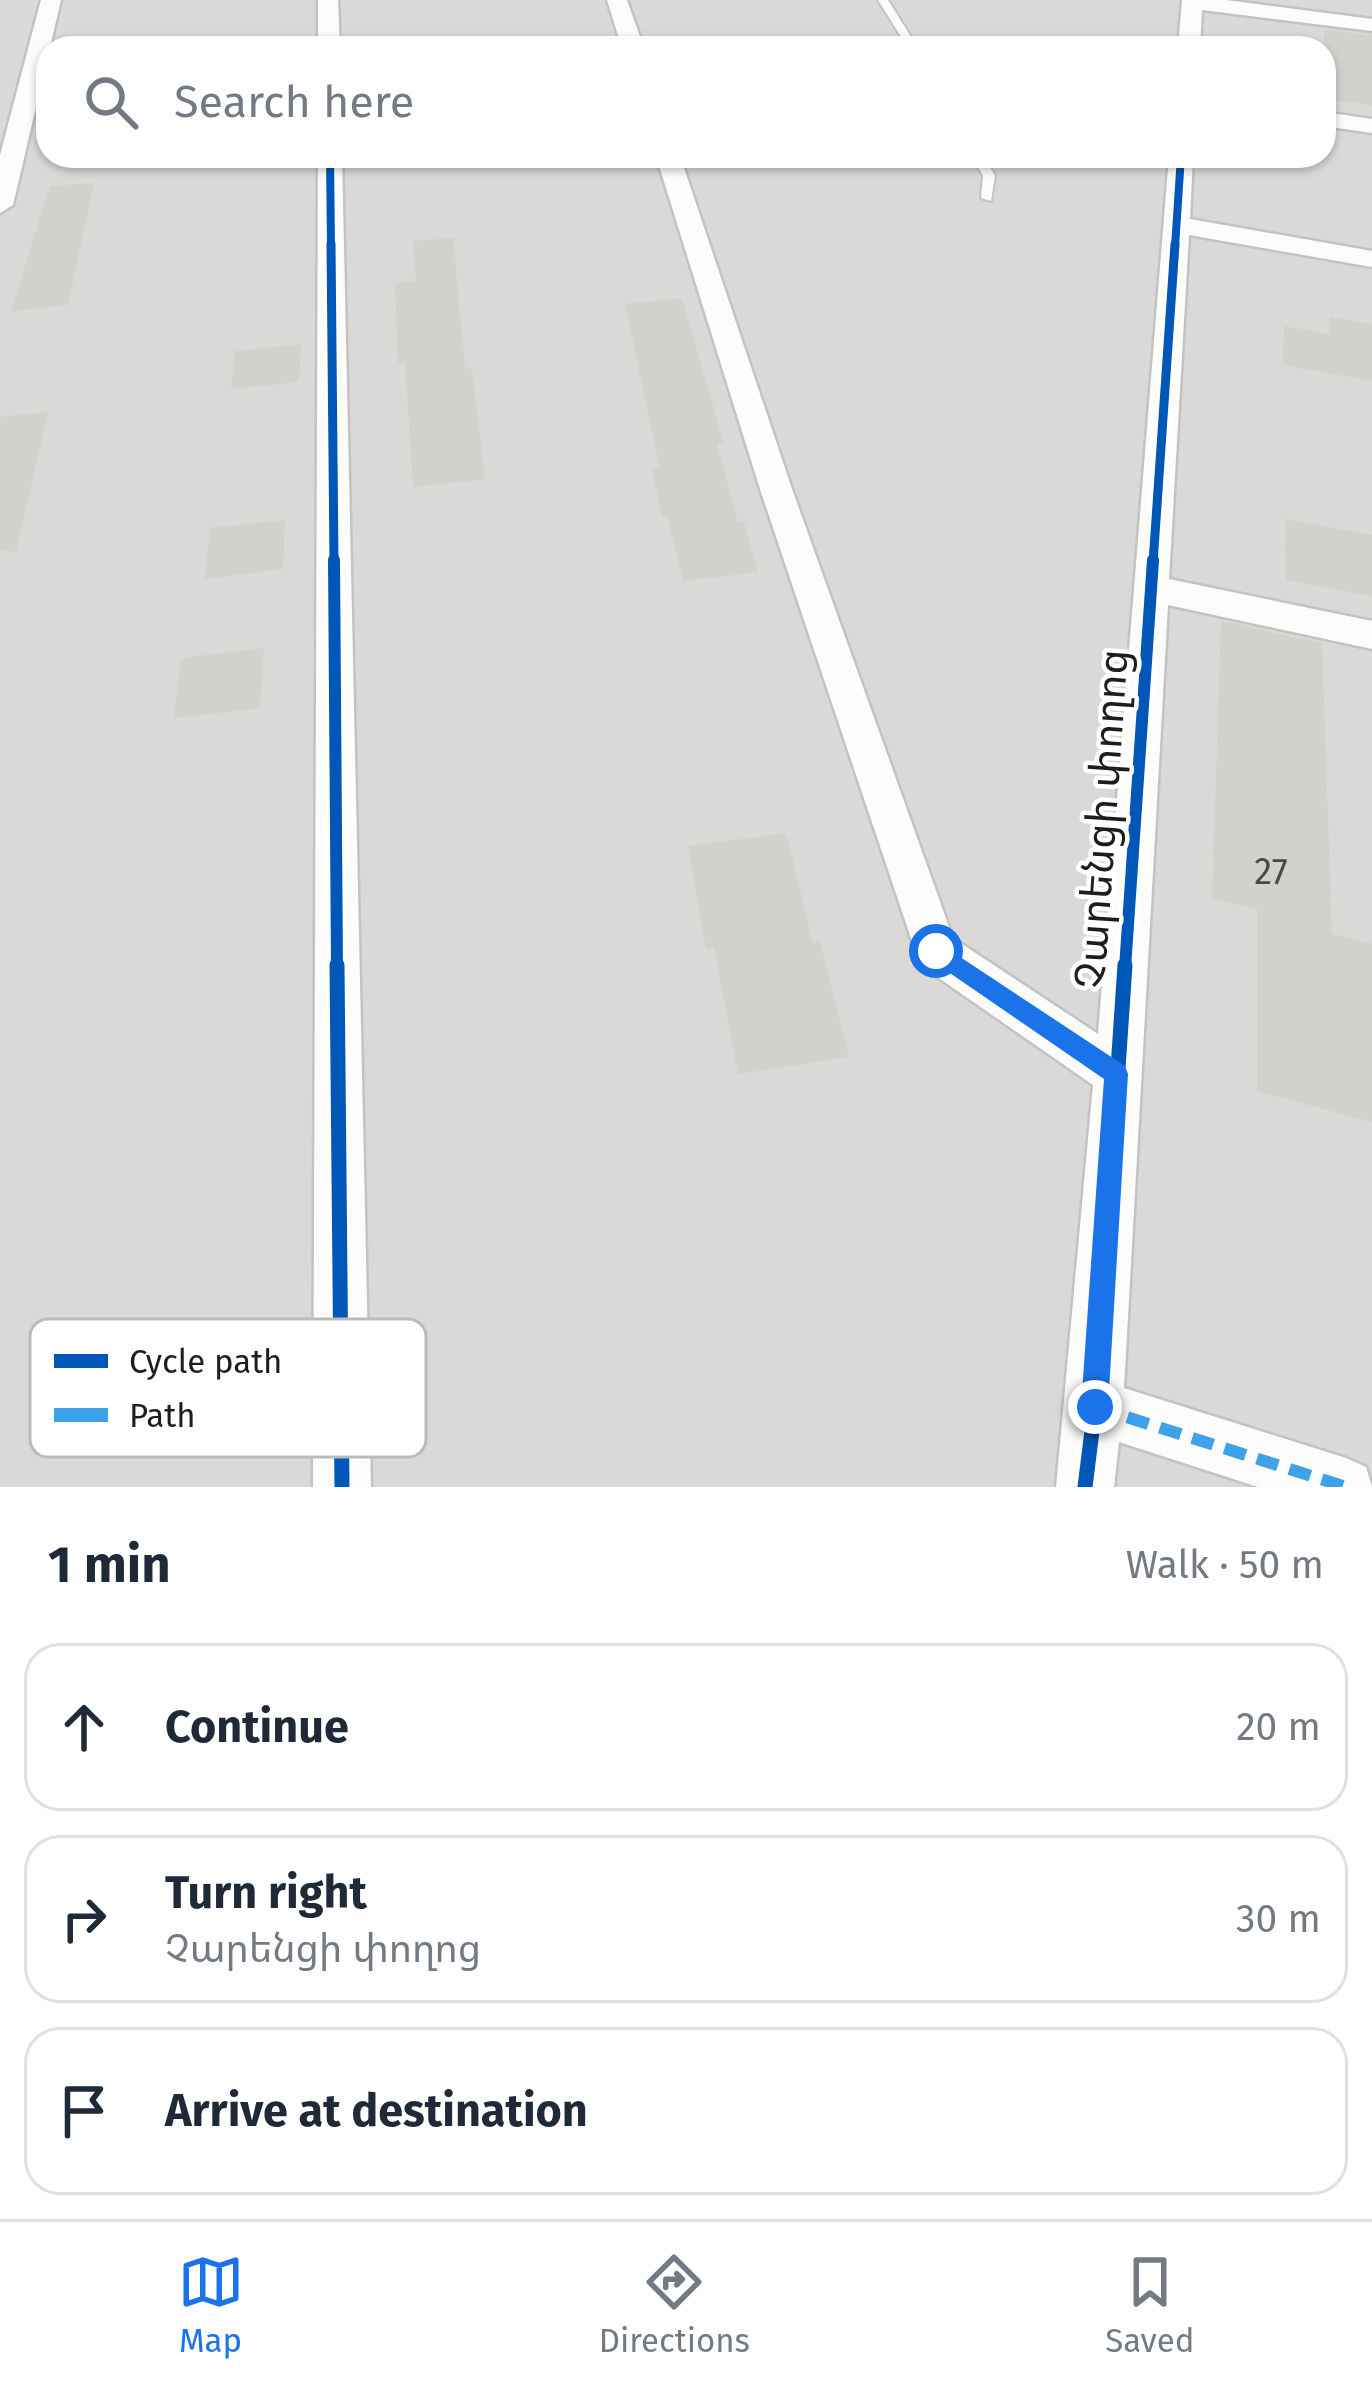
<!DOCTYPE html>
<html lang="en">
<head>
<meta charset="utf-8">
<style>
  body { margin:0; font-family:"Fira Sans","Noto Sans Armenian",sans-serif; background:#f2f2f3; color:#1f2937 }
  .stop { position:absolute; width:36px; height:36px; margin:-27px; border:9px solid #1a73e8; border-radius:50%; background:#fff }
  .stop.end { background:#1a73e8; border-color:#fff; box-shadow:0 3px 12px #0008 }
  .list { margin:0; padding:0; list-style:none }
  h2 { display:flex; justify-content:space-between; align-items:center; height:156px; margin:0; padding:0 48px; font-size:51px }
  h2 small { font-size:39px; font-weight:400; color:#747a83 }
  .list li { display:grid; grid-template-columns:78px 1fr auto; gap:36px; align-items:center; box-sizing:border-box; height:168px; margin:0 24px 24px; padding:0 24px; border:3px solid #e0e1e3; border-radius:36px }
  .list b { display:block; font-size:45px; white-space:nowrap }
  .list p { margin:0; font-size:39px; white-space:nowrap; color:#747a83 }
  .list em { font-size:39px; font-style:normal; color:#747a83 }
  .icon { flex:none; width:66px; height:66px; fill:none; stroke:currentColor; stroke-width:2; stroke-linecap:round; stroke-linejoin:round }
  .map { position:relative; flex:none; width:1372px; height:1487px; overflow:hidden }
  .search { position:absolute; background:#fff; box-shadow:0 3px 9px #0004; left:36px; right:36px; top:36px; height:132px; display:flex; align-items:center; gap:30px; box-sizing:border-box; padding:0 42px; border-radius:36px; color:#747a83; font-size:45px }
  .sheet { height:732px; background:#fff }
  nav { display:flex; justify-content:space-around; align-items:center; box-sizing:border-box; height:168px; border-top:3px solid #e0e1e3; background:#fff; font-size:33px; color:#747a83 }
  nav a { display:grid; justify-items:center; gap:6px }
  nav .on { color:#1a73e8 }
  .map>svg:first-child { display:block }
  .residential { fill:#dad9d7; fill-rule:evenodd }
  .building { fill:#d3d1ce }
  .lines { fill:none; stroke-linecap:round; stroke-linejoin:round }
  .service-casing { stroke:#c4c3c1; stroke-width:4 }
  .minor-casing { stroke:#c4c3c1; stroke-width:5 }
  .service { fill:#fcfcfb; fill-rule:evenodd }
  .minor { fill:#fcfcfb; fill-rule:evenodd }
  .quiet { stroke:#3da2ea; stroke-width:12; stroke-dasharray:22 12; stroke-linecap:butt }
  .cycleway-far3-casing { stroke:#fff; stroke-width:12 }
  .cycleway-far2-casing { stroke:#fff; stroke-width:15 }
  .cycleway-far1-casing { stroke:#fff; stroke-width:20 }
  .cycleway-casing { stroke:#fff; stroke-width:22 }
  .cycleway-far3 { stroke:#0057b8; stroke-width:8 }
  .cycleway-far2 { stroke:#0057b8; stroke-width:9 }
  .cycleway-far1 { stroke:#0057b8; stroke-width:12 }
  .cycleway { stroke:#0057b8; stroke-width:15 }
  .route { fill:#1a73e8 }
  .labels { text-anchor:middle; stroke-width:9; stroke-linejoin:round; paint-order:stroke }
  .number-label { font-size:36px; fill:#4a4a49 }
  .street-label { font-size:42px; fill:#1d1d1d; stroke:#fff }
  .key { fill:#fff; stroke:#bbb; stroke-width:3 }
  .key-label { font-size:33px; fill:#1d1d1d }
</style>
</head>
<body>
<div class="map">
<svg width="1372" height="1487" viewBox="0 0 1372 1487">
  <rect width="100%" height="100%" fill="#ebe9e5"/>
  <!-- residential -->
  <path class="residential" d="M0,0H1372V1487H0ZM48,48H1324V156H48Z"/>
  <!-- building -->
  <path class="building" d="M1324,30L1372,35V105L1324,99Z
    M94,183L68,305L11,311L50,186Z
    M453,238L465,369L472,368L485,479L413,487L405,362L398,363L395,283L416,281L413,241Z
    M682,298L724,444H717L738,523L744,522L758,572L683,581L667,516H662L652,470L660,469L625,304Z
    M1330,317L1372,324V381L1283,365L1284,326L1330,334Z
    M301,344L299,382L231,389L235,351Z
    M48,412L16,552L0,550V417Z
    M1285,519L1372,535V596L1286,580Z
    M285,520L283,569L205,579L210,528Z
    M1221,621L1322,643L1332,934L1372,944V1122L1257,1091V909L1212,899Z
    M264,648L260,708L174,718L181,658Z
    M786,833L813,943L820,942L849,1057L738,1074L714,947L706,949L688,846Z"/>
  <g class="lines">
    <!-- service casing -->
    <g class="service-casing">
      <path id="service" d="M878,0H888L918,48H908Z
        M972,156H984L995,176L991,201L981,198L983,176Z"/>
    </g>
    <!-- minor casing -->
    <g class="minor-casing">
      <path id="minor" d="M41,0H61L13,205L0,213V155Z
        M318,0H338L340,48H318Z
        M607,0H627L644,48H622Z
        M1182,0H1226L1372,19V31L1202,10L1200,48H1178Z
        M1324,112L1372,119V133L1324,126Z
        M318,156H342L371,1487H313Z
        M656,156H680L792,489L953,938L1098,1034L1169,156H1193L1190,219L1372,251V267L1189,235L1169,579L1372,621V649L1168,605L1124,1388L1346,1458L1366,1467L1372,1487H1258L1119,1442L1114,1487H1056L1093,1085L920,965L760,489Z"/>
    </g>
    <!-- service -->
    <use href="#service" class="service"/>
    <!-- minor -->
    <use href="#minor" class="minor"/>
    <!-- quiet -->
    <path class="quiet" d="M1095,1407L1346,1487"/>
    <!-- cycleway-far3 casing -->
    <g class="cycleway-far3-casing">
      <path id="cycleway-far3" d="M330,156L331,247
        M1175,247L1181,156"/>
    </g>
    <!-- cycleway-far2 casing -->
    <g class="cycleway-far2-casing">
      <path id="cycleway-far2" d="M331,244L334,563
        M1153,563L1175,244"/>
    </g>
    <!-- cycleway-far1 casing -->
    <g class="cycleway-far1-casing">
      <path id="cycleway-far1" d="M334,560L337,968
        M1125,968L1153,560"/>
    </g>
    <!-- cycleway casing -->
    <g class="cycleway-casing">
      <path id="cycleway" d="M337,965L342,1487
        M1085,1487L1095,1407L1125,965"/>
    </g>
    <!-- cycleway-far3 -->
    <use href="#cycleway-far3" class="cycleway-far3"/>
    <!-- cycleway-far2 -->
    <use href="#cycleway-far2" class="cycleway-far2"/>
    <!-- cycleway-far1 -->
    <use href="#cycleway-far1" class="cycleway-far1"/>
    <!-- cycleway -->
    <use href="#cycleway" class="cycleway"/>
  </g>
  <!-- route -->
  <path class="route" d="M936,941L1125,1066L1128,1074L1108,1407L1104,1416L1095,1420L1085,1416L1081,1407L1104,1079L928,958V944Z"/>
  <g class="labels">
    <!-- number labels -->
    <g class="number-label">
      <text x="1271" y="884">27</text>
    </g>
    <!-- street labels -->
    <g class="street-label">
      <text transform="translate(1101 819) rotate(-86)" y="15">Չարենցի փողոց</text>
    </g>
  </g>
  <!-- legend -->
  <rect x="30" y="1319" width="396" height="138" rx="18" class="key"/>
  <rect x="54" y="1354" width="54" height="14" fill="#0057b8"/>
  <rect x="54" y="1408" width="54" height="14" fill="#3da2ea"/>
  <g class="key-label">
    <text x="129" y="1373">Cycle path</text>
    <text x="129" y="1427">Path</text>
  </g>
</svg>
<div class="stop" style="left:936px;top:951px"></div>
<div class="stop end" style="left:1095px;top:1407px"></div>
<div class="search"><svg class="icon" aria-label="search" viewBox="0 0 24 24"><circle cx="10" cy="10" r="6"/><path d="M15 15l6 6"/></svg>Search here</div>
</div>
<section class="sheet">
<h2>1 min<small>Walk · 50 m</small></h2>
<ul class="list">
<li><svg class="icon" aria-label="ahead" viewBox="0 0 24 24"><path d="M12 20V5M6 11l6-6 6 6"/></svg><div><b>Continue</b></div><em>20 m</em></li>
<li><svg class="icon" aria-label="right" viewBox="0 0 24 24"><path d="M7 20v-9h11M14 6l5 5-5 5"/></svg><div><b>Turn right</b><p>Չարենցի փողոց</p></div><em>30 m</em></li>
<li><svg class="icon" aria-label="arrive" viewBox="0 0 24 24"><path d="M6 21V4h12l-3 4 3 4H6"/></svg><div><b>Arrive at destination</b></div></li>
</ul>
</section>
<nav>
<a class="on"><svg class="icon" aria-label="map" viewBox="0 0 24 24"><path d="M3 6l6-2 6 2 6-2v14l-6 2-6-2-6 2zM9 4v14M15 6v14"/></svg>Map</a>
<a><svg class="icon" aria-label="directions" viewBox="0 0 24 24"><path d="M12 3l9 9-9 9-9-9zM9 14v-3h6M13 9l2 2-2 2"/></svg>Directions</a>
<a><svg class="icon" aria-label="saved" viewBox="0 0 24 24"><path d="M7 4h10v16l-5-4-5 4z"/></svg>Saved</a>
</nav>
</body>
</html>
